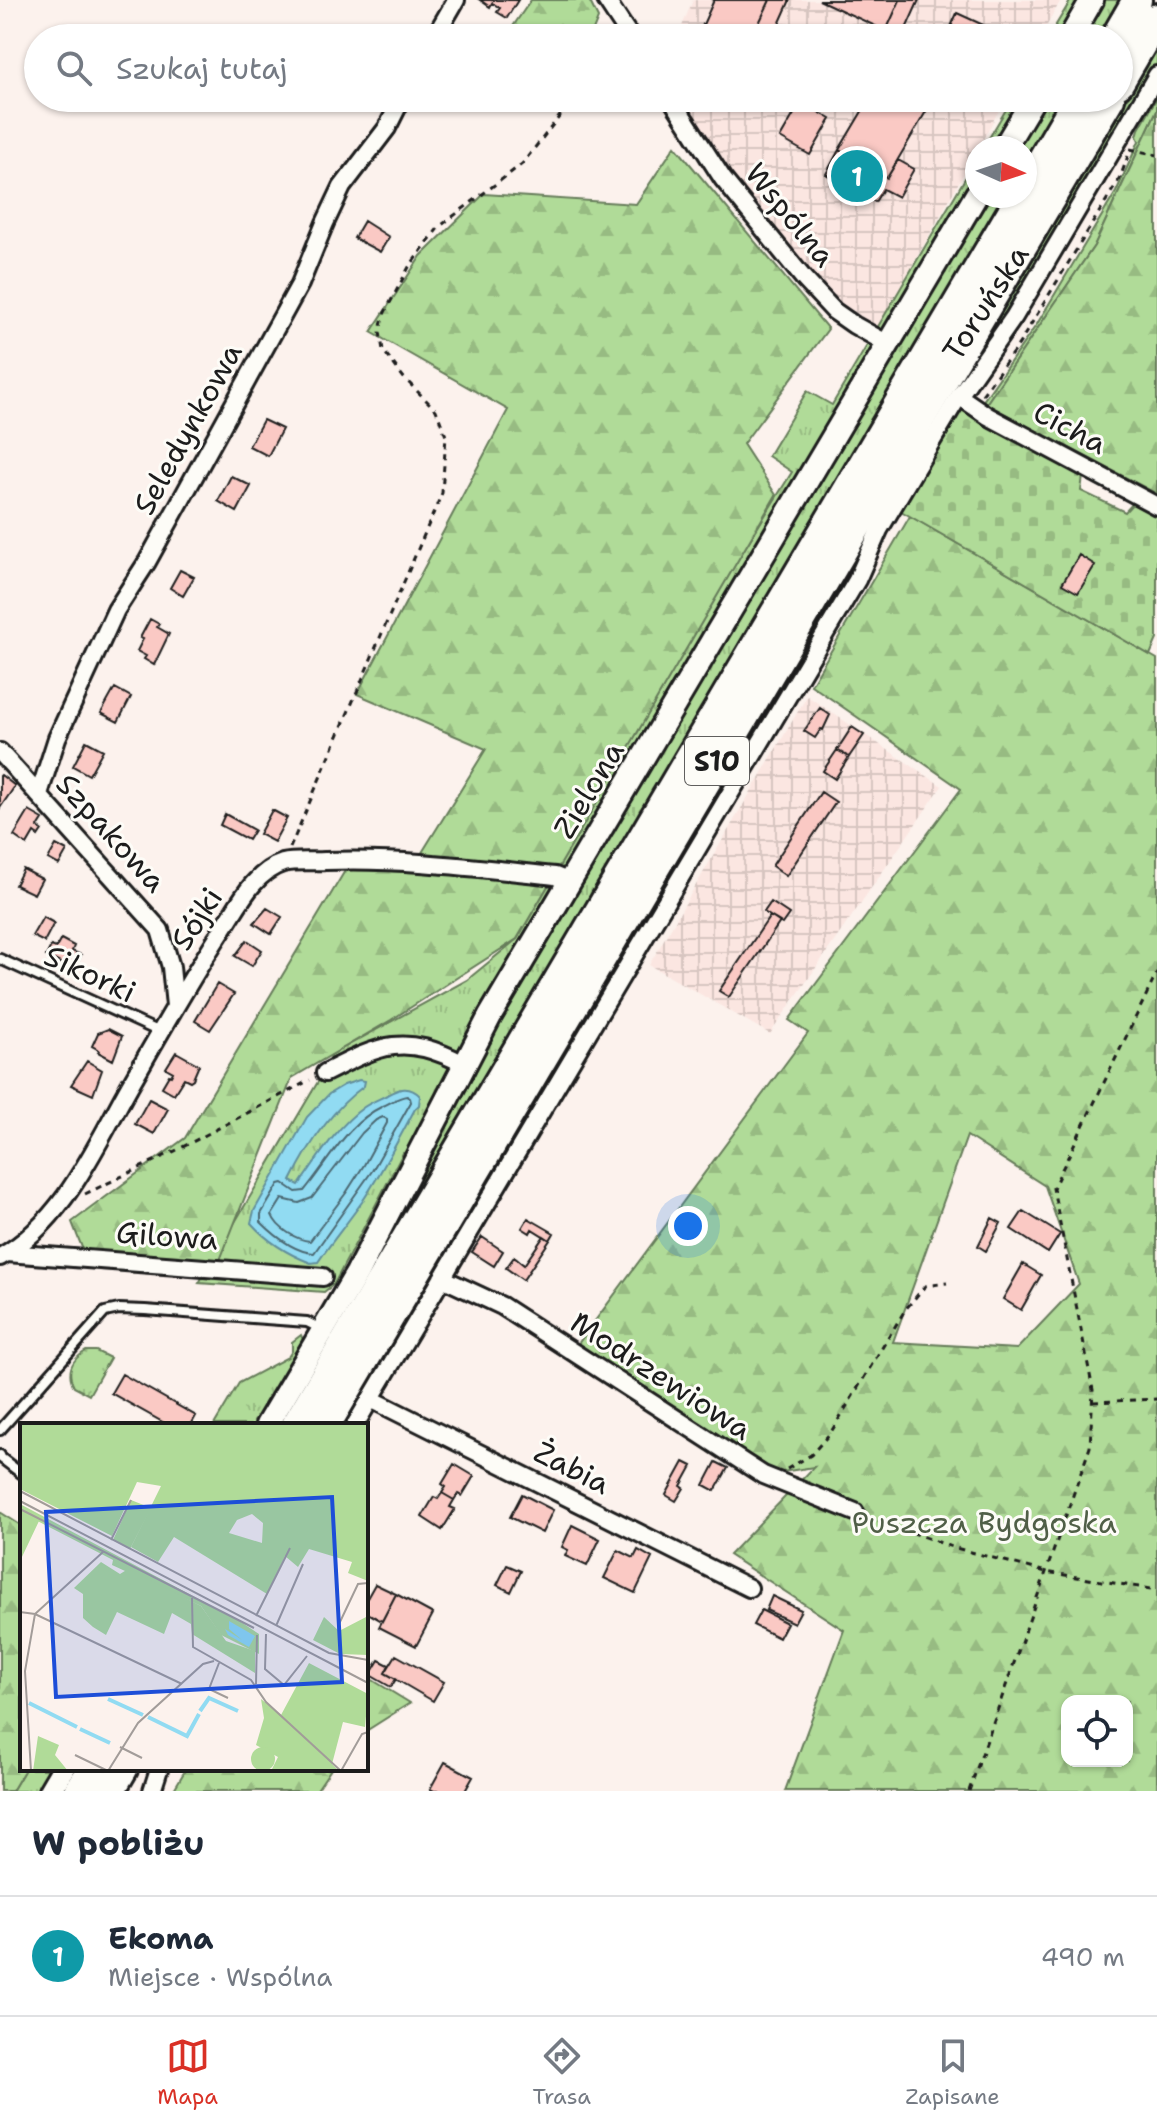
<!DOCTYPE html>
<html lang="pl">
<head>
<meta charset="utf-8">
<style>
  body { margin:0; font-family:"Shantell Sans",sans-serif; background:#f2f2f3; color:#1f2937 }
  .controls { position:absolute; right:24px; bottom:24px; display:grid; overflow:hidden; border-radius:16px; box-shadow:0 2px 6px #0004 }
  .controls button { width:72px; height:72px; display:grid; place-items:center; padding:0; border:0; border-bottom:2px solid #e0e1e3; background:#fff; color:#1f2937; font:40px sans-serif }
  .compass { position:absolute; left:965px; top:136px; width:72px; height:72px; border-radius:50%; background:#fff; box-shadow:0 2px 6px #0004; rotate:93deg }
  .you { position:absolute; left:688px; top:1226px; width:28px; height:28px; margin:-20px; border:6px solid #fff; border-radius:50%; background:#1a73e8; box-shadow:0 0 0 12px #1a73e833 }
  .badge { display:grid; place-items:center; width:52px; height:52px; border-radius:50%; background:#d93025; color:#fff; font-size:26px; font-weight:700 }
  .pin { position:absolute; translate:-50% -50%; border:4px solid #fff; box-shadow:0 2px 8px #0006 }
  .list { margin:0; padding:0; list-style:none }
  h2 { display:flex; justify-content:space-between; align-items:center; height:104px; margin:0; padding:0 32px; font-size:34px }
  h2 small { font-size:26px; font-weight:400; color:#747a83 }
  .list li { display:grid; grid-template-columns:52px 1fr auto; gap:24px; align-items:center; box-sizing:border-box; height:120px; padding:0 32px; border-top:2px solid #e0e1e3 }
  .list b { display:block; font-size:30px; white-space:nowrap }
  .list p { margin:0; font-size:26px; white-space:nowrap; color:#747a83 }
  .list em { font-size:26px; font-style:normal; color:#747a83 }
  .icon { flex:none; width:44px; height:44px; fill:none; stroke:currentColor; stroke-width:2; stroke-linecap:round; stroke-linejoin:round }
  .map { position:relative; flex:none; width:1157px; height:1791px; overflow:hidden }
  .search { position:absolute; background:#fff; box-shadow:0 2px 6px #0004; left:24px; right:24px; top:24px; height:88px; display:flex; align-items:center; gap:20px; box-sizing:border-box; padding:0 28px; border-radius:44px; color:#747a83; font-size:30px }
  .sheet { height:224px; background:#fff }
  nav { display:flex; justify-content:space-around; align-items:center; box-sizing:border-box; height:112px; border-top:2px solid #e0e1e3; background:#fff; font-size:22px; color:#747a83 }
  nav a { display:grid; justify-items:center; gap:4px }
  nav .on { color:#d93025 }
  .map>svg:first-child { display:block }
  .industrial { fill:url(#industrial-grid) }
  .grass { fill:url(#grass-tufts); stroke:#667c5a; stroke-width:2 }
  .forest { fill:url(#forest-firs); stroke:#667c5a; stroke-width:2; fill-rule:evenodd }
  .cemetery { fill:url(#cemetery-stones); stroke:#667c5a; stroke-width:2 }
  .water { fill:#91dbf2; stroke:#628f9c; stroke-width:2 }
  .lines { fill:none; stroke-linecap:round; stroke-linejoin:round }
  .shore { stroke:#4b6872; stroke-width:2 }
  .building { fill:#fac9c4; stroke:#1c1c1c; stroke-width:2 }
  .lane-casing { stroke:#1c1c1c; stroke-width:14 }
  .street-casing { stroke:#1c1c1c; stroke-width:22 }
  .secondary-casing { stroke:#1c1c1c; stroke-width:28 }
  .highway-casing { stroke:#1c1c1c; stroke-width:34 }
  .path { stroke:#1c1c1c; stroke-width:3; stroke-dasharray:6 6; stroke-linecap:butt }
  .lane { stroke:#fdfcf7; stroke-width:8 }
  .street { stroke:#fdfcf7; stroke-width:16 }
  .secondary { stroke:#fdfcf7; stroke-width:22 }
  .highway { stroke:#fdfcf7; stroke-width:28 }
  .labels { text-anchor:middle; stroke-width:6; stroke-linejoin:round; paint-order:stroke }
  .shield { fill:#fdfcf7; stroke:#605f5e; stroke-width:2 }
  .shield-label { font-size:28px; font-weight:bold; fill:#1c1c1c }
  .street-label { font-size:30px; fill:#1c1c1c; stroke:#fdfcf7 }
  .park-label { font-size:30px; fill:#505f47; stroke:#fdfcf7 }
  .inset-river { fill:none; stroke:#91dbf2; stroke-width:4 }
  .inset-road { fill:none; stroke:#a29c99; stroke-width:2 }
  .view { fill:#1d4ed8; fill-opacity:0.15; stroke:#1d4ed8; stroke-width:4 }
  .inset-edge { fill:none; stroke:#1c1c1c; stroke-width:4 }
</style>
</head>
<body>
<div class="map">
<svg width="1157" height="1791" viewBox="0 0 1157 1791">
  <defs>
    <pattern id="industrial-grid" width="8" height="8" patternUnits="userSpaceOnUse" patternTransform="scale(2)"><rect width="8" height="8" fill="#fbe6e1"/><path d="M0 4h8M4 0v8" fill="none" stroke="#d7c5c0"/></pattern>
    <pattern id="grass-tufts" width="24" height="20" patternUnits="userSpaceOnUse" patternTransform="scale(2)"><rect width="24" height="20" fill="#b0db98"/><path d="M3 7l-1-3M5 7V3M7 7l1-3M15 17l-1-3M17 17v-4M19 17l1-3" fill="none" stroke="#97bb82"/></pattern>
    <pattern id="forest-firs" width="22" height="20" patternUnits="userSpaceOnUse" patternTransform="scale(2)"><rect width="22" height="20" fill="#b0db98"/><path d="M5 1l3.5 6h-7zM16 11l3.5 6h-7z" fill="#97bb82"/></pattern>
    <pattern id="cemetery-stones" width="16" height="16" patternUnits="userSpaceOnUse" patternTransform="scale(2)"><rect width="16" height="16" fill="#b0db98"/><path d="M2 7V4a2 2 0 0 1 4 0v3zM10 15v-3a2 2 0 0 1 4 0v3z" fill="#97bb82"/></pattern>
  </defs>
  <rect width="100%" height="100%" fill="#fcf2ed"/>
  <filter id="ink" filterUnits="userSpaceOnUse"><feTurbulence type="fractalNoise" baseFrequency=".0125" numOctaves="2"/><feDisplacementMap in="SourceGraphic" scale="16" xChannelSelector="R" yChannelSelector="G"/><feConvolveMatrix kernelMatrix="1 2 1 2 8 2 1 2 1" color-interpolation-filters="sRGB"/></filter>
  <g filter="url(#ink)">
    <!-- industrial -->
    <path class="industrial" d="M693,0H1061L1040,38H677Z
      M676,98H1006L873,336L854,325L723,179Z
      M807,696L942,786L770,1034L649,965Z"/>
    <!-- grass -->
    <path class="grass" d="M1071,0H1123L1101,38H1048Z
      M1157,48V67L711,814L350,1425H345L574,1033L799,657Z
      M1157,97V110L1094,246L986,404L983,401L1037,324L1116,192L1139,141L1137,136L1139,129Z
      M1013,98H1065L1025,166V148H983Z
      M977,158V196H1007L812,521L371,1267L426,1161L403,1153L334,1284L324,1292L199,1283L319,1080L332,1054L467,980L517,939L733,567L792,472L768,456L807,391L832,405Z
      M301,1335L303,1340L253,1425H214L239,1383L288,1357L292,1351V1342Z
      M86,1351H96L110,1358L89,1395L74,1387C66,1371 71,1360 86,1351Z
      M25,1769H50L37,1791H12Z"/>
    <!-- forest -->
    <path class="forest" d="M531,0H589L598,18L590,38H505Z
      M1157,110V494L986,404L1094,246Z
      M675,146L828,329L743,444L776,495L517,939L391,1020L292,1078L220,1260L83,1250L72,1222L185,1138L346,869L410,872L486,749L357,694L508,410L371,332L421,256L484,194L636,204Z
      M910,516L1157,659V1791H785L844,1630L729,1555L814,1467L763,1475L572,1352L808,1033L789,1020L961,789L811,685ZM967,1136L1045,1186L1079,1284L1017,1349L893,1342ZM1067,1701H1127V1761H1067Z
      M0,1512L22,1526V1769H25L12,1791H0Z
      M366,1676L410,1703L366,1731Z
      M186,1769H331L316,1791H173Z"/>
    <!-- cemetery -->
    <path class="cemetery" d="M963,406L1083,476L1081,491L1125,512L1134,502L1157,514V639L1150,655L901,511Z"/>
    <!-- water -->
    <path class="water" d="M359,1080L365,1081L364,1086C332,1109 308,1146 291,1181L299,1185C318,1158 337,1126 364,1107C371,1102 379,1099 387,1095C399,1088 410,1085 420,1096L419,1105L415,1109C398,1140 382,1172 362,1202C348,1222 332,1241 318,1262L311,1263C287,1254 268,1242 251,1223L254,1211L307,1117L329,1094L344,1085Z"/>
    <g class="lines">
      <!-- shore -->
      <path class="shore" d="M407,1096L410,1098L411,1102L372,1171L314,1253C294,1252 275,1236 261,1222V1214L279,1184L283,1183L296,1192L304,1191C329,1161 347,1123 383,1106C392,1102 398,1097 407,1096Z
        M383,1117L387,1119V1123L364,1165L346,1193L310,1241C296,1240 277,1228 272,1215L282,1199L299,1203L312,1198L362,1133L376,1120Z"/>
    </g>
    <!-- building -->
    <path class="building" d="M480,0H518L507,18L497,12L500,8L492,3L490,7Z
      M714,0H770L752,38H697Z
      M770,0H790L773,38H752Z
      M819,0H900L886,31Z
      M900,0H919L902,38L886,31Z
      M957,13L1003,34L1001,38H970L950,29Z
      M870,98H934L887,178L839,150Z
      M801,102L831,119L810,155L780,138Z
      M839,150L887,178L898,160L914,169L898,197L883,189L875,202L826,174Z
      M364,221L389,237L380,252L354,238Z
      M263,420L282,429L268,456L249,446Z
      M231,476L251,486L237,512L218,501Z
      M1079,555L1095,565L1078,593L1062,584Z
      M180,570L194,577L183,596L170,588Z
      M150,619L159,624L157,627L169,634L154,665L144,659L146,656L137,651L143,639L140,638Z
      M115,688L131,697L118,722L101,713Z
      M820,708L830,715L823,730L821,729L815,738L804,731Z
      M852,727L864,735L849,757L837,750Z
      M86,741L103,750L89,775L73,766Z
      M837,750L849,757L835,779L823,771Z
      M1,775L15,786L0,808V776Z
      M821,792L836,802L786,876L772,866Z
      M272,810L287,818L274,842L259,834Z
      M29,811L43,819L38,827L42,830L38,836L34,833L27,845L14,836Z
      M225,814L254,830L248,840L220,825Z
      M56,845L67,851L59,865L48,859Z
      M23,869L42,879L34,894L15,885Z
      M771,902L789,914L782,924L764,912Z
      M267,908L282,917L271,934L254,923Z
      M770,916L780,922L729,997L719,991Z
      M43,917L54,923L44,942L32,936Z
      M61,939L74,946L72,951L81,955L74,970L46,956L51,946L56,948Z
      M247,940L262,950L252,966L235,956Z
      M217,984L234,994L210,1030L195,1021Z
      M108,1029L122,1036L113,1060L98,1052L99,1050L92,1046L98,1033Z
      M176,1052L199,1065L193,1079L190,1081L184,1078L174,1094L162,1087L169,1075L171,1076L173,1072L166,1068Z
      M87,1061L102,1070L93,1095L71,1085Z
      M149,1099L168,1109L154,1134L135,1124Z
      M1023,1211L1060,1234L1048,1253L1011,1229Z
      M528,1218L554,1233L550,1240L532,1229L530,1233L522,1228Z
      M992,1218L1001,1223L986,1251L978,1246Z
      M544,1236L550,1240L523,1280L506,1268L514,1257L524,1265Z
      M482,1237L503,1251L494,1266L472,1252Z
      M1023,1264L1041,1275L1021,1310L1003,1299Z
      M122,1374L196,1416L191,1425H168L111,1393Z
      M684,1462L692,1466L681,1486L684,1488L676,1501L666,1495Z
      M716,1462L728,1468L715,1491L704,1485Z
      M454,1464L474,1476L462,1496L458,1494L454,1500L442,1493L446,1487L442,1484Z
      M442,1493L454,1500L450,1507L455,1509L442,1530L422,1517L434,1497L438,1499Z
      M522,1494L553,1510L542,1533L510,1517Z
      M572,1525L600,1539L587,1566L565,1556L568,1550L562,1547Z
      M618,1550L634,1558L638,1550L652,1558L635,1593L604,1578Z
      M507,1565L521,1571L511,1592L497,1585Z
      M375,1584L396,1594L382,1621L366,1612V1600Z
      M396,1594L433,1614L416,1646L379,1627Z
      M772,1596L801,1610L794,1623L766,1610Z
      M761,1610L787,1623L779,1638L753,1625Z
      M396,1655L444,1682L433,1701L385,1673Z
      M379,1660L389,1665L385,1673L396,1679L391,1687L370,1675Z
      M445,1762L473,1777L465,1791H434L430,1789Z"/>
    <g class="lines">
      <!-- lane casing -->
      <g class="lane-casing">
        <path id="lane" d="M0,959L160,1032
          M0,1430L105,1312L119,1309L145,1310L307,1322L323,1330
          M0,1455L1,1458L22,1474"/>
      </g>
      <!-- street casing -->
      <g class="street-casing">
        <path id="street" d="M606,0L631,38
          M434,38L456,0
          M671,98L723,179L805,280L834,311L854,325L888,344
          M959,396L988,416L1157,506
          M0,752L160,930L171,967L175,1006
          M39,794L57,738L116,610L147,562L300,284L325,223L342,187L387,128L402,98
          M325,1073C382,1044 404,1033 464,1064
          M7,1253L323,1277
          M0,1257C64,1222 96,1145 130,1085C161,1031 192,976 226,924C240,902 256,871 283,863C295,860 312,862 325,861C402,858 478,868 555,876L570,882
          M442,1278L502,1306L763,1475L855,1512
          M371,1399L749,1588
          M355,1425L857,580L879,530L914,471L959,396L1014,317L1157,75
          M152,1791L159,1769"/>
      </g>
      <!-- secondary casing -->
      <g class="secondary-casing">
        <path id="secondary" d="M1070,38L1092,0
          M1004,148L1034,98
          M267,1425L357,1273L490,1016L977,194
          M50,1791L63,1769"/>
      </g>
      <!-- highway casing -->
      <g class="highway-casing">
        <path id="highway" d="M1115,38L1137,0
          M1119,83L1157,18
          M1025,189L1078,98
          M296,1425L1021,196
          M326,1425L1110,98
          M79,1791L92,1769
          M110,1791L123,1769"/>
      </g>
      <!-- path -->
      <path class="path" d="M603,38L607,27
        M1130,149L1157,155
        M982,395L1019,344L1120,178L1128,156
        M290,848L442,493L446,436L436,410L404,378L383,350L380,332L383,316L409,267L439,227L522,164L574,98
        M85,1194L177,1150L310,1080
        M1093,1402L1157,1399
        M787,1469L811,1455L831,1432L905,1310L925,1286L947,1283
        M867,1516L952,1547L1046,1572L1157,1590
        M969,1791L1090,1447L1093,1390L1053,1188L1157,973"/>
      <!-- lane -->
      <use href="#lane" class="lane"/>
      <!-- street -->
      <use href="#street" class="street"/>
      <!-- secondary -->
      <use href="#secondary" class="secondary"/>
      <!-- highway -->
      <use href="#highway" class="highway"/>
    </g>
  </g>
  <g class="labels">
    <!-- shield labels -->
    <rect class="shield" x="685" y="737" width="64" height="48" rx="6"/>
    <g class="shield-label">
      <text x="717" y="771">S10</text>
    </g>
    <!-- street labels -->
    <g class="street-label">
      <text transform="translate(790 215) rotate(51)" y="10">Wspólna</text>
      <text transform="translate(986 303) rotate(-57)" y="10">Toruńska</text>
      <text transform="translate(1070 428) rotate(28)" y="10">Cicha</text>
      <text transform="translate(188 429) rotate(-61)" y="10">Seledynkowa</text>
      <text transform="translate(589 790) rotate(-59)" y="10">Zielona</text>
      <text transform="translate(111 833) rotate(48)" y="10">Szpakowa</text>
      <text transform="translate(197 919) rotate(-57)" y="10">Sójki</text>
      <text transform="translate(90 974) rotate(25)" y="10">Sikorki</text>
      <text transform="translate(167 1236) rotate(4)" y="10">Gilowa</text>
      <text transform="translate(661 1376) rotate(33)" y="10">Modrzewiowa</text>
      <text transform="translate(572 1468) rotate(27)" y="10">Żabia</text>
    </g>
    <!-- park labels -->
    <g class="park-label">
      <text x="984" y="1533">Puszcza Bydgoska</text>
    </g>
  </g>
  <!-- overview -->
  <g transform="translate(20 1423)">
    <rect width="348" height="348" fill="#fcf2ed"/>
    <path d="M0,81L218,197L239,211V231L201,212L181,183L92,142L93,137L0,89Z" fill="#b0db98"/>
    <path d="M0,0H348V158L328,150L332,139L289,126L278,144L265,133L247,171L154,114L138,139L111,124L141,63L117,59L92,113L0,66ZM232,91L243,100L242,120L209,110L217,97ZM0,88L19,98L1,136L0,135ZM81,139L100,151L108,146L181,183L206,218L235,228V250L172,211L171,201L152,190L144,211L97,189L86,212L73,204L63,195V171L54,165ZM348,193V232L320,231L293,217L304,194L319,208ZM289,240L348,271L345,304L323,299L312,341L319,348H251L258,334L236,322L244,295L241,276L261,292ZM18,313L39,322L35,332L48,348H13Z" fill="#b0db98" fill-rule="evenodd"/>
    <path d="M111,77L131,85L110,126L93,117ZM231 336a12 12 0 1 1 24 0a12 12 0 1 1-24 0Z" fill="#b0db98"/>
    <path d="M209,198L235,213L229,224L208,212L205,206L222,217L209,206Z" fill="#91dbf2"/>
    <path class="inset-river" d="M88,276L123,292M9,280L57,304M180,288L189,275L218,288M128,294L167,313L179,291M60,306L90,320"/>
    <path class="inset-road" d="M0,68L309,230L348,237M0,78L348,260M0,86L234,205M91,117L111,77M172,175L173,224L231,257L246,279L321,348M0,189L15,191L162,261M236,193L270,125M319,201L338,161L348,160M256,203L283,141M246,211L245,246L264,262L287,233M199,240L189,266L208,275M236,261L237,212M100,324L122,335M55,332L88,348M11,348L5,248L15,191L83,129M88,348L118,300L183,241L194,238M321,348L342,311L348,309"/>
    <path class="view" d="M312,74L322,259L36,274L26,89Z"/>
    <rect width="348" height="348" class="inset-edge"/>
  </g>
</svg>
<div class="controls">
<button><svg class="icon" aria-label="locate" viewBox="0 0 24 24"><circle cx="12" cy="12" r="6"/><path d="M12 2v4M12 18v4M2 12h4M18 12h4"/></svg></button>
</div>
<svg class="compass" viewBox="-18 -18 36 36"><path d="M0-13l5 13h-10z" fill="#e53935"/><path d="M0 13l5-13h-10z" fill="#747a83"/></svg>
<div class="you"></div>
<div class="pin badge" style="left:857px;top:176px;background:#0f9aa8">1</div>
<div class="search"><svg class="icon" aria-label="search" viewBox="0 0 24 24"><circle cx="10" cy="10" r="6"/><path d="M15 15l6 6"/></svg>Szukaj tutaj</div>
</div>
<section class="sheet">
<h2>W pobliżu<small></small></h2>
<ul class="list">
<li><span class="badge" style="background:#0f9aa8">1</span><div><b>Ekoma</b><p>Miejsce · Wspólna</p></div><em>490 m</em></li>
</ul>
</section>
<nav>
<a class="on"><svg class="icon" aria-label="map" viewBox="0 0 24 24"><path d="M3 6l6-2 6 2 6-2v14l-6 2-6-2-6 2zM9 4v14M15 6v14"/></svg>Mapa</a>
<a><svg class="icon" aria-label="directions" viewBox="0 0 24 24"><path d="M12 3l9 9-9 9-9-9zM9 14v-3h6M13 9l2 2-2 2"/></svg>Trasa</a>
<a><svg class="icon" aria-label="saved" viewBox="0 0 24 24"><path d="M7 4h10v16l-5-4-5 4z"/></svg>Zapisane</a>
</nav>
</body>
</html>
